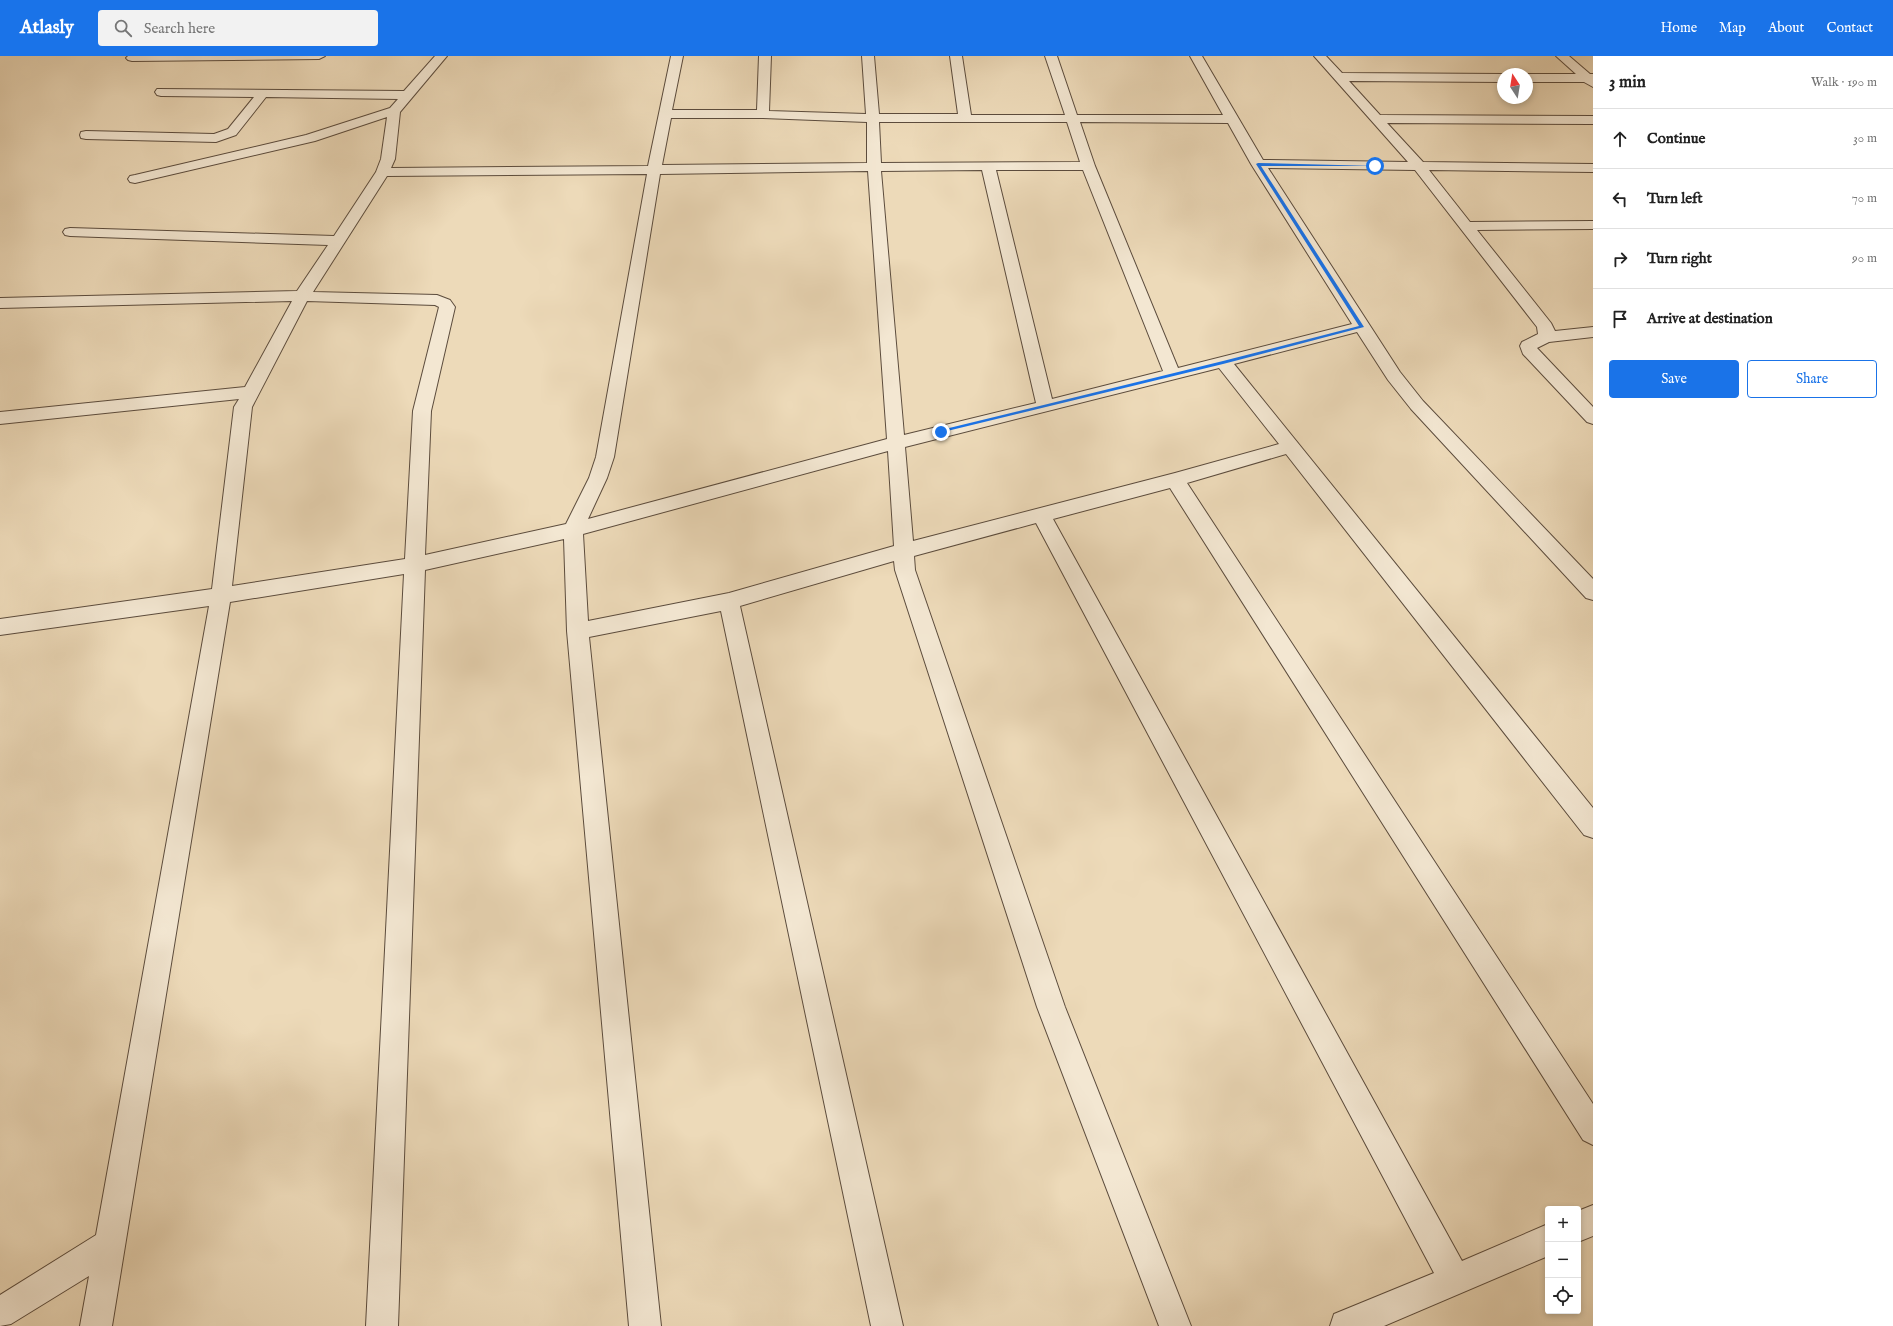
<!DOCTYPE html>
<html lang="en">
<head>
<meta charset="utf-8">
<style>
  body { margin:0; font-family:"IM FELL English",serif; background:#f2f2f2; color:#222 }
  .controls { position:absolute; right:12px; bottom:12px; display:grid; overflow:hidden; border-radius:4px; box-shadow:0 2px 6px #0003 }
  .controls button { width:36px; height:36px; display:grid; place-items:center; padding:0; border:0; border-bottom:1px solid #e0e0e0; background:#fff; color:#222; font:20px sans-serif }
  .compass { position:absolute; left:1497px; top:12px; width:36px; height:36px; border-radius:50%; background:#fff; box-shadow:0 2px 6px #0003; rotate:348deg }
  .stop { position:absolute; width:12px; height:12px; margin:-9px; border:3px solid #1a73e8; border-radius:50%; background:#fff }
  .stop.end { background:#1a73e8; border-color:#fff; box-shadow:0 1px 4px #0008 }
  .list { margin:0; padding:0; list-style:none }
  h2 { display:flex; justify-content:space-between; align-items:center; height:52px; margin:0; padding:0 16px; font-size:17px }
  h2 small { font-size:13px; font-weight:400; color:#767676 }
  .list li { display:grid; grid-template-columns:26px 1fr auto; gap:12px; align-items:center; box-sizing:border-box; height:60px; padding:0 16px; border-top:1px solid #e0e0e0 }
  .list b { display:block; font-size:15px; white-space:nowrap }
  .list em { font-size:13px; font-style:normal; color:#767676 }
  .actions { display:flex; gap:8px; padding:12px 16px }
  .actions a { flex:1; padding:9px 0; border:1px solid #1a73e8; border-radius:4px; text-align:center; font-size:14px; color:#1a73e8 }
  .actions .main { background:#1a73e8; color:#fff }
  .icon { flex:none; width:22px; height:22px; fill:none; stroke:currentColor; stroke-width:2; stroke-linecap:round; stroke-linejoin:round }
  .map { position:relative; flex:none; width:1593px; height:1270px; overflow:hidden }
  header { display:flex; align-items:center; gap:24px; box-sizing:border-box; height:56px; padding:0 20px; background:#1a73e8; color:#fff }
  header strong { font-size:19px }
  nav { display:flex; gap:22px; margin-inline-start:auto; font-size:14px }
  .search { width:280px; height:36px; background:#f2f2f2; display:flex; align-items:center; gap:10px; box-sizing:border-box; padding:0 14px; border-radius:4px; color:#767676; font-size:15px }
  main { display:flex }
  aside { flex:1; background:#fff }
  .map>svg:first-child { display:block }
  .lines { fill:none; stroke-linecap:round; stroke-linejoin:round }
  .minor-casing { stroke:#5c4c3d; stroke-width:2 }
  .minor { fill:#f3e7d2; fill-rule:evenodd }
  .route { fill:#1a73e8 }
</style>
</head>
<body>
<header>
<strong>Atlasly</strong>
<div class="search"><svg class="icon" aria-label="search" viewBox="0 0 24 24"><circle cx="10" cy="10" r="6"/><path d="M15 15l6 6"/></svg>Search here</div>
<nav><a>Home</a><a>Map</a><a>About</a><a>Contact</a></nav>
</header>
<main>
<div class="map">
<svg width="1593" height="1270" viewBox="0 0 1593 1270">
  <rect width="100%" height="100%" fill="#eddab9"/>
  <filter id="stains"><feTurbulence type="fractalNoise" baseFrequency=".005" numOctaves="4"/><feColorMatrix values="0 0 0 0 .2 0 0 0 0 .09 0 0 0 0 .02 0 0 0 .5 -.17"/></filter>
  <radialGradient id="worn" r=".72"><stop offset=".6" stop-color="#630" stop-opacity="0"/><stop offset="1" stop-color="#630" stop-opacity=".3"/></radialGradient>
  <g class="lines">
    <!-- minor casing -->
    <g class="minor-casing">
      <path id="minor" d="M128,0H325L319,3L132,5L128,4L126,2Z
        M435,0H447L400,56L395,103L391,112L648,110L671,0H683L672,54H757L759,0H771L769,55L866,58L862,0H874L879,58H958L950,0H962L971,59H1065L1045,0H1057L1077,59H1223L1190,0H1202L1263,104L1408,106L1314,0H1326L1342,17L1503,18V26L1349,25L1380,59L1593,60V68L1387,67L1423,106L1593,108V116L1429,114L1470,166L1593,165V173L1477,174L1551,267L1555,275L1593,271V281L1549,286L1537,292L1593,351V368L1587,366L1523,298L1520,290L1522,286L1538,278L1537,271L1415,114L1268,112L1400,316L1423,345L1593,523V544L1586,542L1411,353L1388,324L1357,276L1234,308L1593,752V782L1584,779L1286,398L1187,427L1593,1048V1089L1583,1084L1170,432L1053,463L1462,1205L1548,1168V1200L1384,1270H1330L1334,1258L1434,1217L1036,467L914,500L915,514L1065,951L1191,1270H1159L1037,951L895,514L894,505L740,550L903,1270H871L721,555L589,581L661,1270H629L567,575L564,483L425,514L398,1270H366L404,518L230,546L112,1270H80L89,1220L11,1268L0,1270V1239L96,1179L209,550L0,579V563L212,533L234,351L239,343L0,368V356L245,331L292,245L0,252V242L297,235L328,189L70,180L65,179L63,176L65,173L70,172L334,180L376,116L381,103L387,61L315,85L135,127L130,126L128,123L130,120L135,119L306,79L390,52L398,43L266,41L236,79L216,86L86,83L81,82L80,79L81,76L86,75L214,78L228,73L254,41L161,40L157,39L155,36L157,33L404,35ZM671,62H763L867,66V107L662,109ZM879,66H1067L1080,106L881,107ZM1080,66L1228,67L1251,108L1352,268L1178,312L1095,110ZM982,114L1036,347L904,379L881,115ZM996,114H1083L1163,315L1052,343ZM868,115L887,383L588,463L607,422L614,401L660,118ZM647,118L596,401L589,422L566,468L425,499L431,355L455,251L450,244L437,239L313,236L387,120ZM307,245L435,249L439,251L413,355L405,503L232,530L252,351ZM1219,312L1279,388L1175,417L913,485L905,391ZM888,395L894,490L729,537L588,565L583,478Z
        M1556,0H1569L1590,18H1593V31L1584,26H1527V18H1576Z
        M1593,1149V1180L1578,1186V1155Z"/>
    </g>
    <!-- minor -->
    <use href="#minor" class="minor"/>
  </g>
  <!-- route -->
  <path class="route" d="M1258,107L1377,110H1261L1364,271L1223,308L939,377L941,374L1223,305L1359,270L1256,108Z"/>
  <rect width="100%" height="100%" filter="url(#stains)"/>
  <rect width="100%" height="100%" fill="url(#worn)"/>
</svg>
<div class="controls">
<button>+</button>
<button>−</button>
<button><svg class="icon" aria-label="locate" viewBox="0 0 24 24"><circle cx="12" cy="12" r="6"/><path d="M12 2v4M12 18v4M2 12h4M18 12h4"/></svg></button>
</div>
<svg class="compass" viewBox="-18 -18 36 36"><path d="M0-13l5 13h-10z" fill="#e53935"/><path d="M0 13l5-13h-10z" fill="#767676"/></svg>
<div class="stop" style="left:1375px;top:110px"></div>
<div class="stop end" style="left:941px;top:376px"></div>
</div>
<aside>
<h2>3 min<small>Walk · 190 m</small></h2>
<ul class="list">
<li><svg class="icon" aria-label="ahead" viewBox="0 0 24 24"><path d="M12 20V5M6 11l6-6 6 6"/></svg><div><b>Continue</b></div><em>30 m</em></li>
<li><svg class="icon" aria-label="left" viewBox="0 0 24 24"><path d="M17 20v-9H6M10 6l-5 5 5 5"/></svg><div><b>Turn left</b></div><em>70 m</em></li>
<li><svg class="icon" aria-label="right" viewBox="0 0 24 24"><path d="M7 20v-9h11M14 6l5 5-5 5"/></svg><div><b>Turn right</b></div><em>90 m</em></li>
<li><svg class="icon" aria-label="arrive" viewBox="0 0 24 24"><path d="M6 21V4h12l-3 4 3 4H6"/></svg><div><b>Arrive at destination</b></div></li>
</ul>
<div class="actions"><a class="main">Save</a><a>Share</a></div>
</aside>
</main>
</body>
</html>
